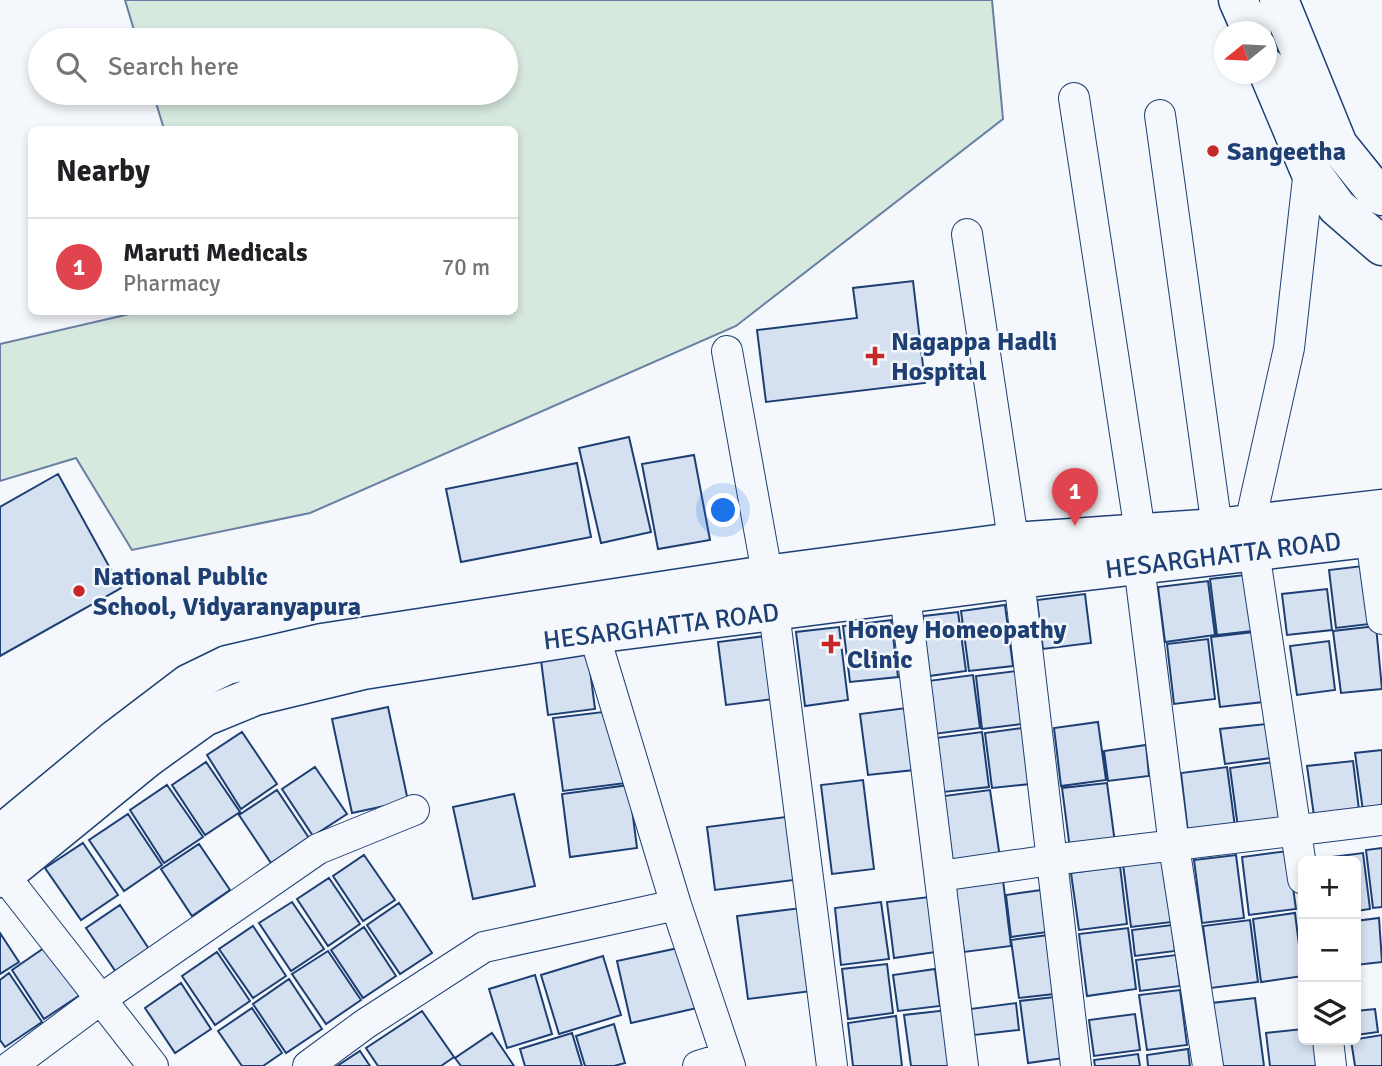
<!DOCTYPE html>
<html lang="en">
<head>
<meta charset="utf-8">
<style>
  body { margin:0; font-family:Signika,sans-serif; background:#f6f6f6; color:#202124 }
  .controls { position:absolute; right:21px; bottom:21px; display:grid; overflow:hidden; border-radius:10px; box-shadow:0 4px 10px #0003 }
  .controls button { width:63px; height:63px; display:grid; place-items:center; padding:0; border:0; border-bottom:2px solid #e0e0e0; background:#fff; color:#202124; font:35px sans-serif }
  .compass { position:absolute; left:1214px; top:21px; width:63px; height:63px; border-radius:50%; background:#fff; box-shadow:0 4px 10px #0003; rotate:252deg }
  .you { position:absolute; left:724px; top:511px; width:24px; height:24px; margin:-18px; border:5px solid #fff; border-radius:50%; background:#1a73e8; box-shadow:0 0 0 10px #1a73e833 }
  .badge { display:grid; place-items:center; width:46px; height:46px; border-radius:50%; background:#c62828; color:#fff; font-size:23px; font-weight:700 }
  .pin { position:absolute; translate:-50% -58px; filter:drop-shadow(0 2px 4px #0008) }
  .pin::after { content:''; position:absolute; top:37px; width:24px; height:21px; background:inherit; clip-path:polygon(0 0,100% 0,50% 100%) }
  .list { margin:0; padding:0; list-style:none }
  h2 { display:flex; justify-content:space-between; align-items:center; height:91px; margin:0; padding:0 28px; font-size:30px }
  h2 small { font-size:23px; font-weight:400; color:#757577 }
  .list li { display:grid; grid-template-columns:46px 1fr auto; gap:21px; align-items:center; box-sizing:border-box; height:98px; padding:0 28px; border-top:2px solid #e0e0e0 }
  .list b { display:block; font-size:26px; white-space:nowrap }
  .list p { margin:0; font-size:23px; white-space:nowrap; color:#757577 }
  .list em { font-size:23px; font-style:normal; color:#757577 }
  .icon { flex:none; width:38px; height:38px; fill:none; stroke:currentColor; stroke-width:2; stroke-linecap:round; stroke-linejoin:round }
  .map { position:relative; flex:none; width:1382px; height:1066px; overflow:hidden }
  .search { position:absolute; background:#fff; box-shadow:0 4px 10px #0003; left:28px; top:28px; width:490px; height:77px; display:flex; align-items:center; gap:18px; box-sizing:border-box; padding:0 24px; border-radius:38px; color:#757577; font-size:26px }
  .panel { position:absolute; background:#fff; box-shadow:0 4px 10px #0003; left:28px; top:126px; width:490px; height:189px; border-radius:10px }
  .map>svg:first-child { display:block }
  .green { fill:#d7e8df; stroke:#687fa3; stroke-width:2 }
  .building { fill:#d5e0f0; stroke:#1d3f73; stroke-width:2 }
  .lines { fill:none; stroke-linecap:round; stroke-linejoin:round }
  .minor-casing { stroke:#1d3f73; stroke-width:32 }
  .secondary-casing { stroke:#1d3f73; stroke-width:41 }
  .primary-casing { stroke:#1d3f73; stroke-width:41 }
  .minor { stroke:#f4f7fb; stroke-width:30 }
  .secondary { stroke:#f4f7fb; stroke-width:38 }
  .primary { stroke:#f4f7fb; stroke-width:38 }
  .poi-dot { fill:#c62828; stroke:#f4f7fb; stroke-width:2.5 }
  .labels { text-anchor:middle; stroke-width:5; stroke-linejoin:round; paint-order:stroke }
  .poi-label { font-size:26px; font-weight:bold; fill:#1d3f73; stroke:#f4f7fb; text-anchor:start }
  .street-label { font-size:26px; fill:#1d3f73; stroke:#f4f7fb }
</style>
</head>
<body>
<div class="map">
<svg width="1382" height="1066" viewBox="0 0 1382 1066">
  <rect width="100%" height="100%" fill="#f4f7fb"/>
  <!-- green -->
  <path class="green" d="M125,0H992L1003,119L736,326L310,513L132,550L76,458L0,481V344L138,312H514V130L164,129L153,93H506V40H137Z"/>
  <!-- building -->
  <path class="building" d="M913,281L925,383L766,402L757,330L857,318L853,288Z
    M629,437L651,532L601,543L579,448Z
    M694,455L710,540L658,549L642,464Z
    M577,463L591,537L461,562L446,489Z
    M58,474L121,588L0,656V507Z
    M1371,565L1378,623L1336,628L1329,570Z
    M1254,574L1261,630L1217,635L1210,579Z
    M1208,581L1215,635L1165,642L1158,587Z
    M1327,589L1332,630L1287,635L1282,594Z
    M1085,594L1091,643L1043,649L1037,600Z
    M1005,605L1013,666L969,671L961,611Z
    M958,612L966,671L922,677L915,617Z
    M891,620L898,677L850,682L843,626Z
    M1376,626L1382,689L1341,693L1333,631Z
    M839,627L848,700L805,706L796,632Z
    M1254,632L1263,702L1220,707L1211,637Z
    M765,636L773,699L726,705L718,642Z
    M1208,639L1215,699L1174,704L1167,644Z
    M1329,641L1335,690L1297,695L1290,646Z
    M588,654L595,709L548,715L541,660Z
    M1016,671L1022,724L982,729L976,676Z
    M973,675L980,728L934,734L928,681Z
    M388,707L408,801L352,813L332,719Z
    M906,708L914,770L868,775L860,714Z
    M603,712L626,783L563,791L553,718Z
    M1098,722L1106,780L1061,786L1054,728Z
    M1266,724L1271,758L1225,764L1220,729Z
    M1022,728L1030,784L992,788L985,733Z
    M242,732L277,784L241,809L207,755Z
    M982,732L989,787L943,792L936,738Z
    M1146,745L1149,776L1108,781L1104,751Z
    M1382,750V808L1363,811L1355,753Z
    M1353,761L1359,810L1314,816L1307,766Z
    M206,762L240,812L205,835L172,785Z
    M1273,762L1281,823L1238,828L1230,768Z
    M315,767L347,814L313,836L282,789Z
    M1227,767L1235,827L1188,833L1181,773Z
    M863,780L874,869L832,874L821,785Z
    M1107,783L1115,843L1070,849L1062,788Z
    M167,785L203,837L164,863L130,810Z
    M629,785L637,848L570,857L562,794Z
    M277,790L309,838L271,863L239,815Z
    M990,790L1000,858L953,864L944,796Z
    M514,794L535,886L473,899L453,807Z
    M128,814L162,865L124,891L89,840Z
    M794,816L802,879L715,890L707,827Z
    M83,843L118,895L81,920L45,868Z
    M199,844L230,890L192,916L161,869Z
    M1382,848V907L1373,908L1366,850Z
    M1288,851L1296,909L1249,915L1242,857Z
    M1363,853L1370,909L1356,911V861H1317V859Z
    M364,855L395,900L363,921L333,876Z
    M1236,855L1244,918L1202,923L1194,860Z
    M1163,859L1172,922L1131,927L1123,864Z
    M1120,866L1127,924L1079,930L1071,873Z
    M329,878L360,924L328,946L297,899Z
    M1003,880L1011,946L964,952L955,886Z
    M1049,889L1055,931L1011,937L1006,895Z
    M929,897L936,952L894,958L887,902Z
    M292,902L324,949L291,971L259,923Z
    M881,902L889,959L841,965L835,908Z
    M399,903L432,953L400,974L367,925Z
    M120,905L149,949L116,972L86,928Z
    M801,908L812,991L748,999L737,916Z
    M1295,913L1303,976L1261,982L1253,919Z
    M1379,918L1382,962L1356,965V921Z
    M1250,920L1258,982L1211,988L1203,926Z
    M1172,925L1175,951L1135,956L1132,930Z
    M253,926L286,976L253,998L219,949Z
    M364,927L396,976L363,998L331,950Z
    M1128,928L1136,989L1087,996L1079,934Z
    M0,933L19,962L0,974Z
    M1056,934L1063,993L1019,998L1011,940Z
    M47,946L80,995L44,1019L12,970Z
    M683,947L697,1008L631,1023L617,961Z
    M328,951L361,1000L326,1024L292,974Z
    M217,952L250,1001L215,1025L182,976Z
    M1176,955L1180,986L1140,991L1136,960Z
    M603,956L621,1015L559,1034L541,975Z
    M887,964L893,1013L848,1019L842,969Z
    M935,969L940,1006L898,1011L893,975Z
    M9,973L42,1022L5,1047L0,1040V980Z
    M535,975L552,1034L507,1048L489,989Z
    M289,979L322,1029L286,1053L253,1004Z
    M181,983L211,1029L175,1053L145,1008Z
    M1180,990L1187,1045L1147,1050L1139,995Z
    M1063,996L1071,1057L1028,1063L1020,1001Z
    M1255,998L1264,1066H1220L1212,1003Z
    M1016,1003L1019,1030L974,1035L970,1009Z
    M252,1008L282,1053L263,1066H242L218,1031Z
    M1375,1009L1378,1032L1356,1035V1011Z
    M948,1010L955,1066H911L904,1015Z
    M422,1011L454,1057L441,1066H378L366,1048Z
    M1135,1014L1140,1050L1094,1056L1089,1020Z
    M896,1016L902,1066H853L848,1023Z
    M614,1024L625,1063L614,1066H585L576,1036Z
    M1303,1029V1040H1320L1323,1066H1270L1266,1033Z
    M492,1033L514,1066H461L455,1058Z
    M572,1033L582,1066H525L520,1049Z
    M1382,1035V1066H1355L1351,1040Z
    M1188,1049L1190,1066H1148L1147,1055Z
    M360,1051L370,1066H337Z
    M1138,1054L1140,1066H1095L1094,1060Z"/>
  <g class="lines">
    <!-- minor casing -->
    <g class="minor-casing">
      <path id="minor" d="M1074,98L1140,532L1139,565L1174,846L1208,1066
        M1160,115L1217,528
        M967,234L1019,579L1076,1066
        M727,351L774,612L832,1066
        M1250,523L1289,348L1309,169
        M1371,538L1382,619
        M1254,551L1303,879
        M895,575L905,595L963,1066
        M594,634L676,905L730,1066
        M0,870L153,1066
        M940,876L1051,860L1382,820
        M1328,1040L1331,1066
        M11,1066L101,999L318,849L414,810
        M308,1066L365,1024L484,947L676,905
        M698,1066L727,1057"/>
    </g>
    <!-- secondary casing -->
    <g class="secondary-casing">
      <path id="secondary" d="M1238,0L1252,32
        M1279,0L1338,145L1376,192L1382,196
        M1266,67L1309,169L1337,207L1382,246"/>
    </g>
    <!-- primary casing -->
    <g class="primary-casing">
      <path id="primary" d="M0,835L117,738L188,684L227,665L322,643L766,575L1013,542L1217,528L1382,509
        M0,878L147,758L204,717L255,696L363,670L594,634L1019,579L1382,536"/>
    </g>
    <!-- minor -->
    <use href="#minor" class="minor"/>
    <!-- secondary -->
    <use href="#secondary" class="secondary"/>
    <!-- primary -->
    <use href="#primary" class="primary"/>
  </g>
  <!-- markers -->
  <g class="poi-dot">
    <circle cx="1213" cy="151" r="7"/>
    <path d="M871.5 345.5h7v7h7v7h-7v7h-7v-7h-7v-7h7z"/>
    <circle cx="79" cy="591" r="7"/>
    <path d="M827.5 633.5h7v7h7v7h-7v7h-7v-7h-7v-7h7z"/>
  </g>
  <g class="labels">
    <!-- poi labels -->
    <g class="poi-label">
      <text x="1227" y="160">Sangeetha</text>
      <text x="891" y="350">Nagappa Hadli<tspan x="891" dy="30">Hospital</tspan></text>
      <text x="93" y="585">National Public<tspan x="93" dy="30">School, Vidyaranyapura</tspan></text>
      <text x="847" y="638">Honey Homeopathy<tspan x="847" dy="30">Clinic</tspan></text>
    </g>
    <!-- street labels -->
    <g class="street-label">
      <text transform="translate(1223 555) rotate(-7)" y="9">HESARGHATTA ROAD</text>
      <text transform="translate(661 626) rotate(-7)" y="9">HESARGHATTA ROAD</text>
    </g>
  </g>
</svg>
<div class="controls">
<button>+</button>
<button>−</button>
<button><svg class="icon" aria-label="layers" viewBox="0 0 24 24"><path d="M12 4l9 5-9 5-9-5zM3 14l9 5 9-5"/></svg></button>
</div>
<svg class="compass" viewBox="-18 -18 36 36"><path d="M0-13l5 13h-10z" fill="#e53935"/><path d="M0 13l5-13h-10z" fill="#757577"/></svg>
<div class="you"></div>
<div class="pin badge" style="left:1075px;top:526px;background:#e0444e">1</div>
<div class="search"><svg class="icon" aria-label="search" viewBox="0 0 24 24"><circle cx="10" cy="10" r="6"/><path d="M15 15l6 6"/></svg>Search here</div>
<section class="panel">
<h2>Nearby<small></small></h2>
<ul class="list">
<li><span class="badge" style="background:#e0444e">1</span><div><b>Maruti Medicals</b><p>Pharmacy</p></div><em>70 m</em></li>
</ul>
</section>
</div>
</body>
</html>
